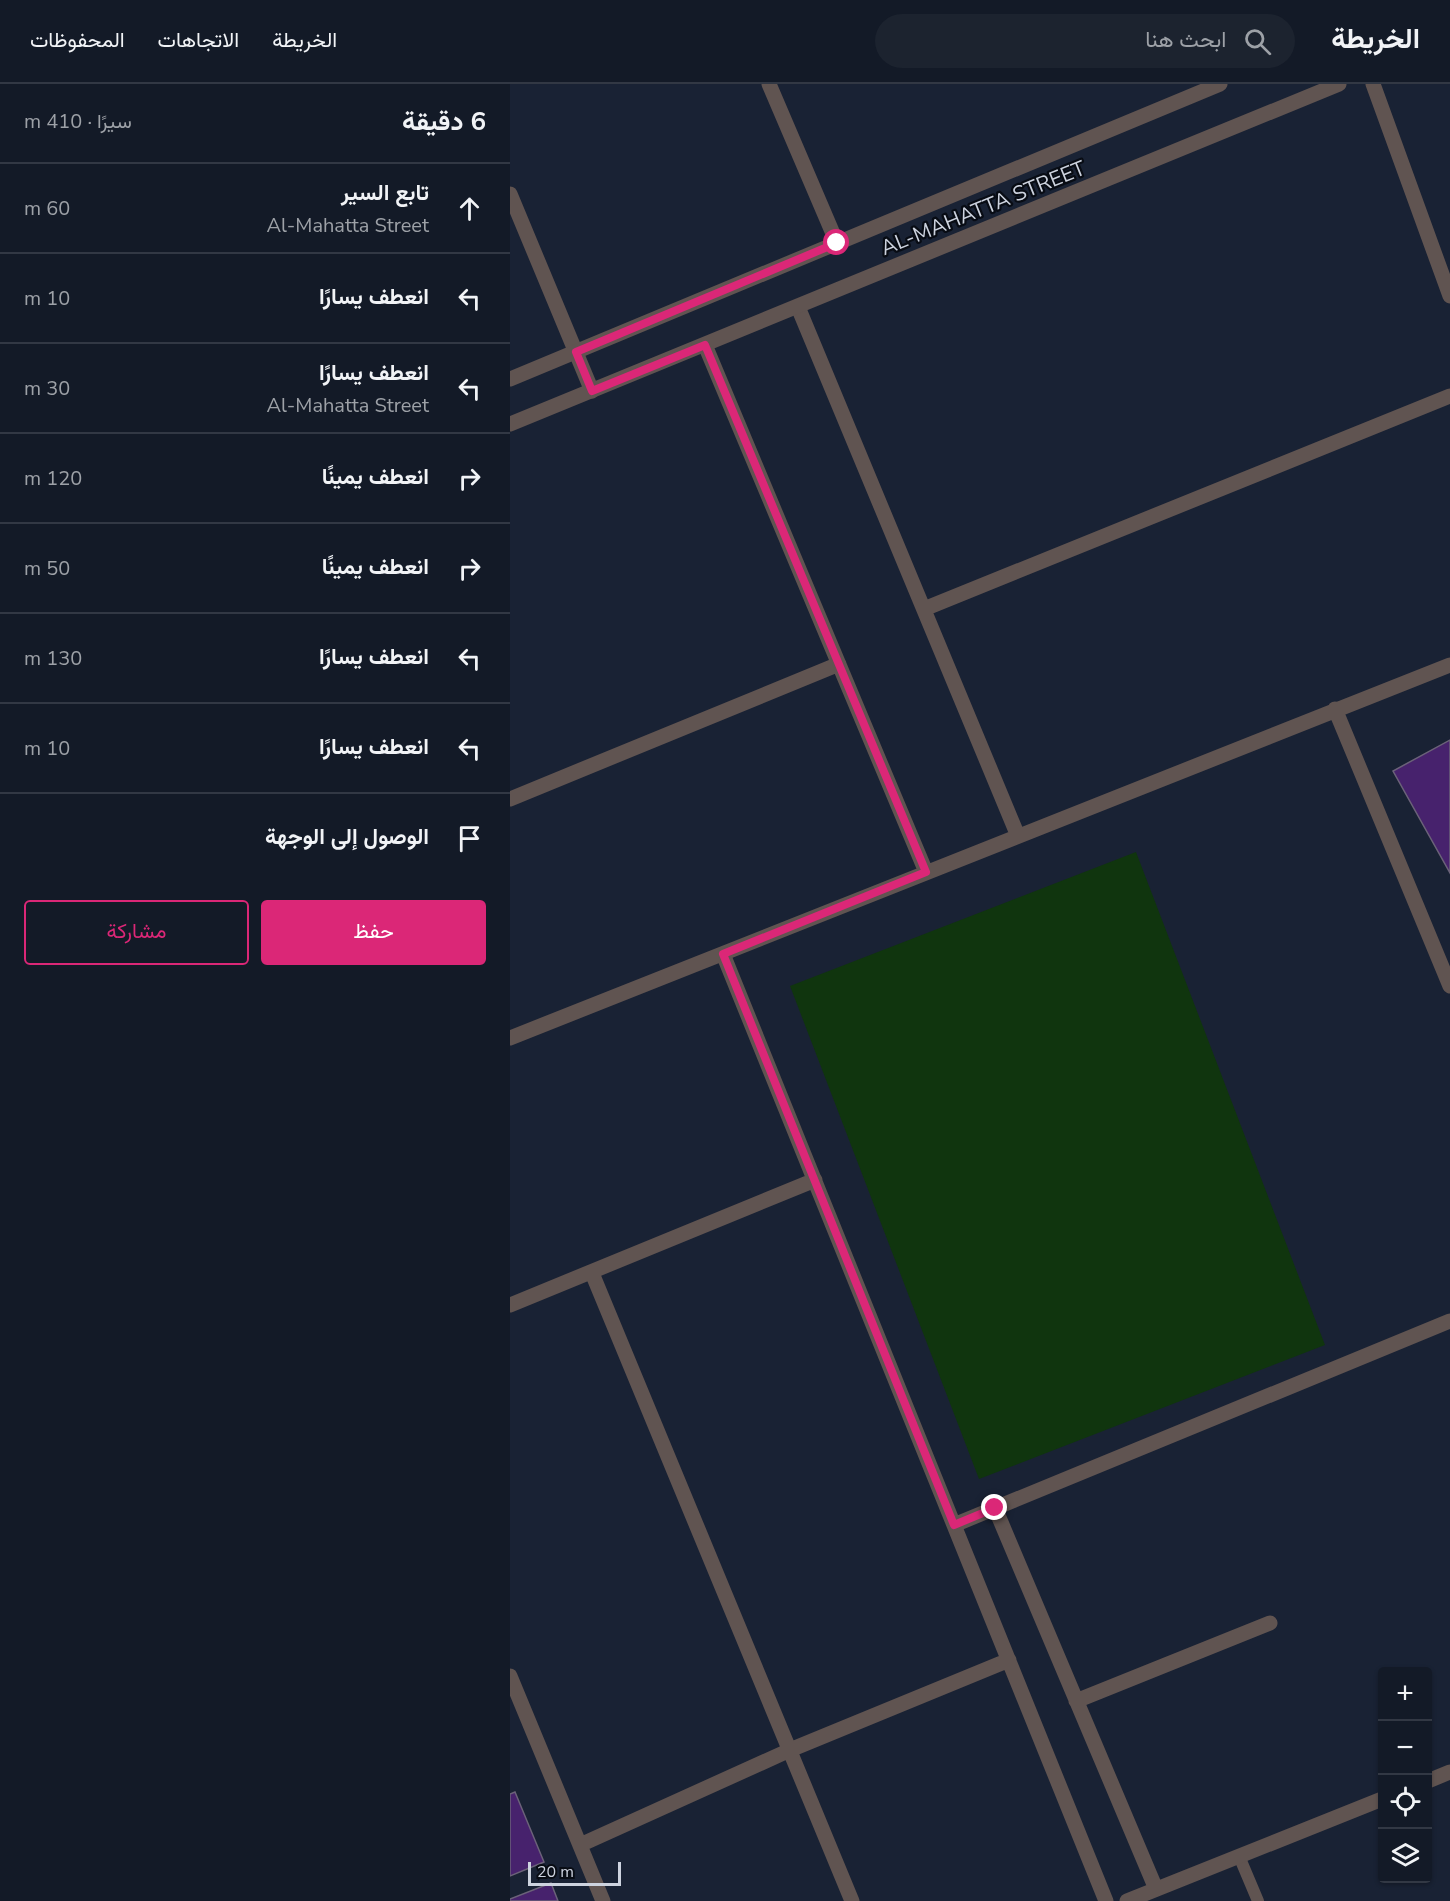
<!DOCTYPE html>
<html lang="ar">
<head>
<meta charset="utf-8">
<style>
  body { margin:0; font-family:"Nunito Sans",Vazirmatn,sans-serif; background:#1c232f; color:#f1f3f6; direction:rtl }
  .controls { position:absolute; right:18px; bottom:18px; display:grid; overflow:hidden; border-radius:6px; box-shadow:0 2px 4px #0004 }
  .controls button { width:54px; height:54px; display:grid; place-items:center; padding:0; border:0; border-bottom:2px solid #323844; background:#131a27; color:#f1f3f6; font:30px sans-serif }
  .scale { position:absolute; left:18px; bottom:15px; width:93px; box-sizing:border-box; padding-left:6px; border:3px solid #cdd3df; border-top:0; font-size:16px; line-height:21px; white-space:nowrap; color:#cdd3df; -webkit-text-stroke:4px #080c14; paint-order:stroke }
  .stop { position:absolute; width:18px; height:18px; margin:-14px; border:4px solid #db2777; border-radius:50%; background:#fff }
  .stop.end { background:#db2777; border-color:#fff; box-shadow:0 2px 6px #0008 }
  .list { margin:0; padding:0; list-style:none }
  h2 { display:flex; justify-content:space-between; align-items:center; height:78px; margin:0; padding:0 24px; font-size:26px }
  h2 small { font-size:20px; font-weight:400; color:#9da1a7 }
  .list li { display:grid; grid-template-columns:39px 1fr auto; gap:18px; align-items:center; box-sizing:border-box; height:90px; padding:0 24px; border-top:2px solid #323844 }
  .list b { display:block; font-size:22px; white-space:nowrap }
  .list p { margin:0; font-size:20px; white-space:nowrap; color:#9da1a7 }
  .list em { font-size:20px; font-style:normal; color:#9da1a7 }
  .actions { display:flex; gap:12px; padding:18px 24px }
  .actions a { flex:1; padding:14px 0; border:2px solid #db2777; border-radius:6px; text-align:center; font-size:21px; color:#db2777 }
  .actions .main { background:#db2777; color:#fff }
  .icon { flex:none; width:33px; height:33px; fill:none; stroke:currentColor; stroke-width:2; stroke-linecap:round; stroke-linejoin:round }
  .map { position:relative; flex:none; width:940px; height:1817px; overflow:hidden; direction:ltr }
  header { display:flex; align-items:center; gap:36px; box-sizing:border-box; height:84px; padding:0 30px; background:#131a27; border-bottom:2px solid #323844 }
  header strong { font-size:28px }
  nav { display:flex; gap:33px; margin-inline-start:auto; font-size:21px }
  .search { width:420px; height:54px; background:#1c232f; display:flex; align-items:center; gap:15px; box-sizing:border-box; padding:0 21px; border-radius:33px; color:#9da1a7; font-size:22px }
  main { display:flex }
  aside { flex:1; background:#131a27 }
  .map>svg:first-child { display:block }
  .green { fill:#10350e }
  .building { fill:#47226d; stroke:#6b6279; stroke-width:1.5 }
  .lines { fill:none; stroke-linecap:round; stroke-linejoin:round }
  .service { stroke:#605451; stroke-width:12 }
  .minor { stroke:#605451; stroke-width:15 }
  .tertiary { stroke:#605451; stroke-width:15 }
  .route { stroke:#db2777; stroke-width:8 }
  .labels { text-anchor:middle; stroke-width:4.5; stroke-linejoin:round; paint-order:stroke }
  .street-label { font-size:21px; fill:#cdd3df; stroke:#080c14 }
</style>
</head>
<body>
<header>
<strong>الخريطة</strong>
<div class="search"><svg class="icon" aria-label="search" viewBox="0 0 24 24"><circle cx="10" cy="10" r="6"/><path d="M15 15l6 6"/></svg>ابحث هنا</div>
<nav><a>الخريطة</a><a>الاتجاهات</a><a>المحفوظات</a></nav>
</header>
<main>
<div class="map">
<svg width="940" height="1817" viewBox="0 0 940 1817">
  <rect width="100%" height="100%" fill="#192234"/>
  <!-- green -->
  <path class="green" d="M626,768L815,1261L469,1395L280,902Z"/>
  <!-- building -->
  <path class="building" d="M940,656V789L883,687Z
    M5,1708L34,1778L0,1792V1710Z
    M41,1799L48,1817H0V1815Z"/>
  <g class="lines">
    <!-- service -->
    <path class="service" d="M729,1772L748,1817"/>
    <!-- minor -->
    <path class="minor" d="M259,0L327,159
      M863,0L940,212
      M0,110L82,307
      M288,223L508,752
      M195,261L416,788
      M414,525L940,312
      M825,625L940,902
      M0,715L329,580
      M213,870L596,1817
      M0,954L940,581
      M82,1189L342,1817
      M0,1221L305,1096
      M485,1424L646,1805
      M444,1441L940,1237
      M0,1592L93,1817
      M566,1617L760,1539
      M918,1697L940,1688
      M70,1761L280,1666L499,1576
      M617,1817L872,1715"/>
    <!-- tertiary -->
    <path class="tertiary" d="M0,295L710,0
      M0,340L829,0"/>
  </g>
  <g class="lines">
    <!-- route -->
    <path class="route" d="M327,159L66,268L82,307L195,261L416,788L213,870L444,1441L485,1424"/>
  </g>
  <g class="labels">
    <!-- street labels -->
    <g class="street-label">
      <text transform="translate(473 124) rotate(-22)" y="7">AL-MAHATTA STREET</text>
    </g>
  </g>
</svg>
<div class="controls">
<button>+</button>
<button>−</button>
<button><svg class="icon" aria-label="locate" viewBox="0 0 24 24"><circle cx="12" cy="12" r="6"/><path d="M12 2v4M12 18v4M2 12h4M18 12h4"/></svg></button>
<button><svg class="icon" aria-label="layers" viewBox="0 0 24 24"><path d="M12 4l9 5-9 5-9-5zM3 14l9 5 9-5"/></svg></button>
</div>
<div class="scale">20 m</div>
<div class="stop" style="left:327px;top:159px"></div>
<div class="stop end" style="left:485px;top:1424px"></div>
</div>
<aside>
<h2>6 دقيقة<small>سيرًا · 410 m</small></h2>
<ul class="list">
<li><svg class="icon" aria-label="ahead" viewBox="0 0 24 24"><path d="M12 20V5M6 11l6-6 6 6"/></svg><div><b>تابع السير</b><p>Al-Mahatta Street</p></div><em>60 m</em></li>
<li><svg class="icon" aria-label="left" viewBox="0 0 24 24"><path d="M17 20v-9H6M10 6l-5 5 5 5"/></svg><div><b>انعطف يسارًا</b></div><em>10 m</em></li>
<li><svg class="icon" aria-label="left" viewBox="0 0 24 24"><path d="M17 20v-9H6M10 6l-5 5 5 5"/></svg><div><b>انعطف يسارًا</b><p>Al-Mahatta Street</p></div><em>30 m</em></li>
<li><svg class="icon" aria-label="right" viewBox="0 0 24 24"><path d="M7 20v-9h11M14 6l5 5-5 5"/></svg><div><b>انعطف يمينًا</b></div><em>120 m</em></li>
<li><svg class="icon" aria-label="right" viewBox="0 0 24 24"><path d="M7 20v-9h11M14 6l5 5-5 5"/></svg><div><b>انعطف يمينًا</b></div><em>50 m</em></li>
<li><svg class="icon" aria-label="left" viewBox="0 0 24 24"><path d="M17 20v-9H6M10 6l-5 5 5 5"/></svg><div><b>انعطف يسارًا</b></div><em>130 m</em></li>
<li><svg class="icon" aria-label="left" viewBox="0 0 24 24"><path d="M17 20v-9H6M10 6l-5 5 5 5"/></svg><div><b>انعطف يسارًا</b></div><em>10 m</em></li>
<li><svg class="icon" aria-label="arrive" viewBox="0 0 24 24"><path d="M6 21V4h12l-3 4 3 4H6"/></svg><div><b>الوصول إلى الوجهة</b></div></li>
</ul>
<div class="actions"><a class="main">حفظ</a><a>مشاركة</a></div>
</aside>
</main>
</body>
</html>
